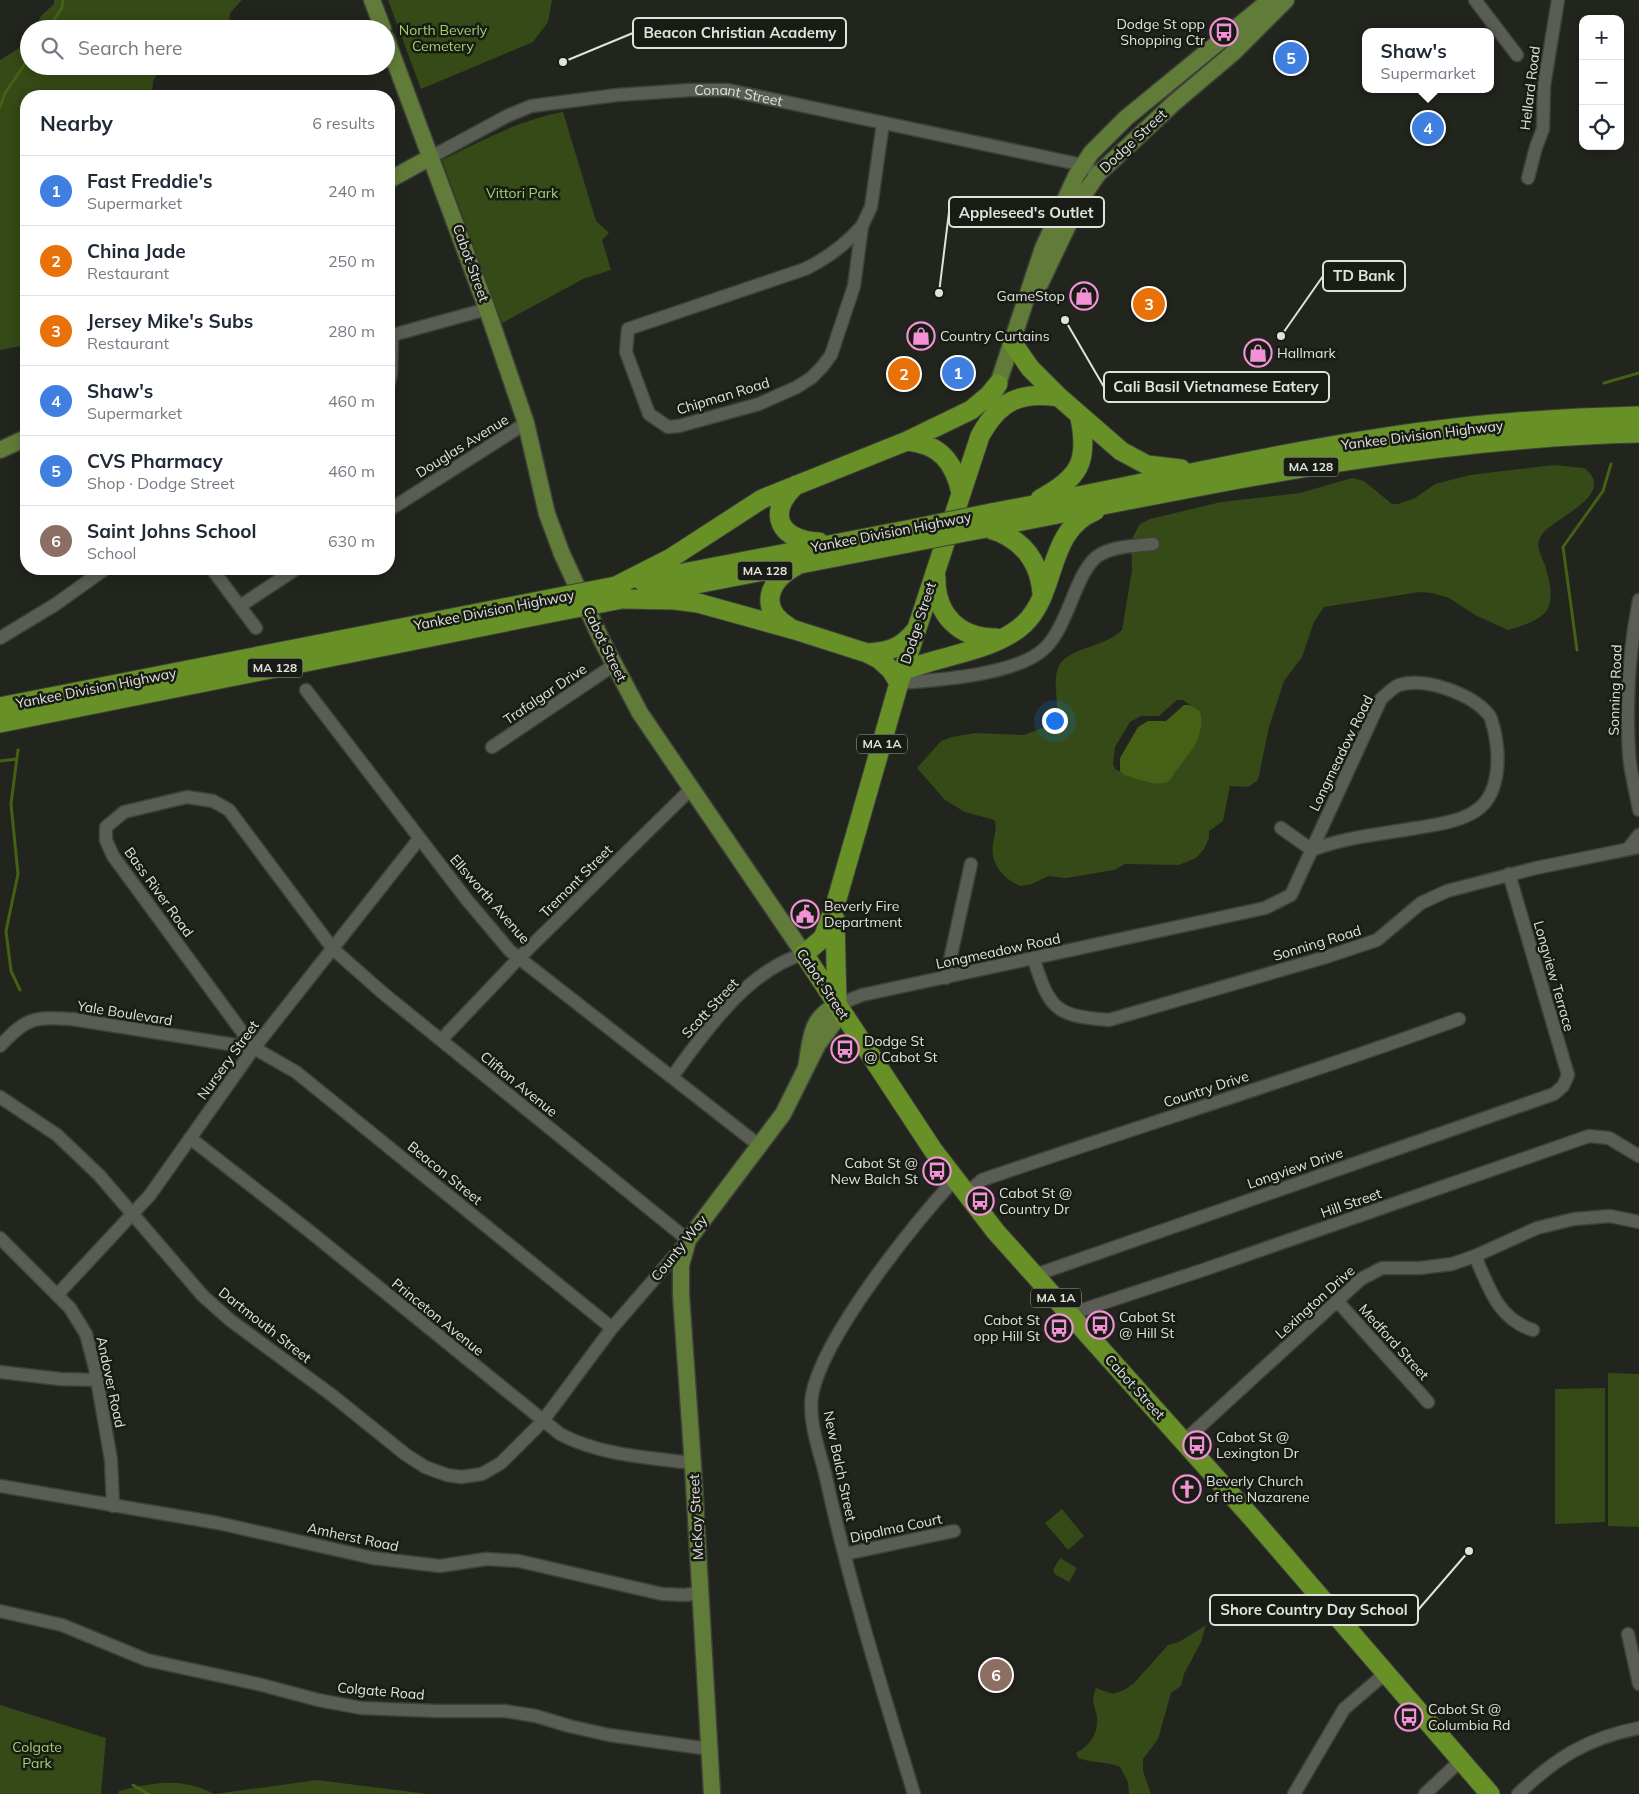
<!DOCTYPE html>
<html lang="en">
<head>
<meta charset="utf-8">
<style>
  body { margin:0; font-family:Mulish,sans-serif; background:#f2f2f3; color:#1f2937 }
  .controls { position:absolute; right:15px; top:15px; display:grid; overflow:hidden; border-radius:10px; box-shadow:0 2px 12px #0003 }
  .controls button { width:45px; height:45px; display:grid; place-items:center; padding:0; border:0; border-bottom:1px solid #e0e1e3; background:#fff; color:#1f2937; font:25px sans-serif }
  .you { position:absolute; left:1054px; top:720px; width:18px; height:18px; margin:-12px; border:4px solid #fff; border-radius:50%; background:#1a73e8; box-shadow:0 0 0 8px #1a73e833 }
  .badge { display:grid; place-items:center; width:32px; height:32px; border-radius:50%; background:#7e587f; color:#fff; font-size:16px; font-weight:700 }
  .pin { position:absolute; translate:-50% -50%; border:2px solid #fff; box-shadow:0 1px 5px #0006 }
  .popup { position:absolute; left:1362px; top:28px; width:132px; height:65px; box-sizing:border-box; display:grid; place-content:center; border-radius:10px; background:#fff; filter:drop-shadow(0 1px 4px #0005); font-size:16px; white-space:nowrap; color:#747a83 }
  .popup b { font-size:19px; color:#1f2937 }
  .popup::after { content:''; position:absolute; left:50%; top:100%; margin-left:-10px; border:10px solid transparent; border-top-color:#fff }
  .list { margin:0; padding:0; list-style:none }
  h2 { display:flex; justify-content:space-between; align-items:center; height:65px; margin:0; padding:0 20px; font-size:21px }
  h2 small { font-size:16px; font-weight:400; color:#747a83 }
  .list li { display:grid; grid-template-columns:32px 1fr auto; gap:15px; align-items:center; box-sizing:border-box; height:70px; padding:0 20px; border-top:1px solid #e0e1e3 }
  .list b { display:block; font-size:19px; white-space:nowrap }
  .list p { margin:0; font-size:16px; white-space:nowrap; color:#747a83 }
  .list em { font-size:16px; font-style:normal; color:#747a83 }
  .icon { flex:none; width:28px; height:28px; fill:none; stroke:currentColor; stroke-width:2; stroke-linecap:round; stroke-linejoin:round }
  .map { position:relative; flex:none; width:1639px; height:1794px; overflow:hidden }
  .search { position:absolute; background:#fff; box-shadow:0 2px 12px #0003; left:20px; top:20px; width:375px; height:55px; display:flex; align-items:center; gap:12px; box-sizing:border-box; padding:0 18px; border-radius:28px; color:#747a83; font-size:19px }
  .panel { position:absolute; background:#fff; box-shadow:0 2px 12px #0003; left:20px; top:90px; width:375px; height:485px; border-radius:20px }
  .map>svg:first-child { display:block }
  .green { fill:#354a16; fill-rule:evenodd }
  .water { fill:#446115 }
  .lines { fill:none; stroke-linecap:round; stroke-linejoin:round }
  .stream { stroke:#446115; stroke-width:3 }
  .minor-casing { stroke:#3e413a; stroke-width:15 }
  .major-casing { stroke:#3e413a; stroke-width:19 }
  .highway-casing { stroke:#3e413a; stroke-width:21 }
  .minor { stroke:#595d54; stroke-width:12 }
  .major { stroke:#617c39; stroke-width:16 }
  .highway { stroke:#679027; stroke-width:19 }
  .highway-bridge-casing { stroke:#3e413a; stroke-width:21; stroke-linecap:butt }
  .highway-bridge { stroke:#679027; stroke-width:19 }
  .labels { text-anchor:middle; stroke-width:5; stroke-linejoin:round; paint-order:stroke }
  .shield { fill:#181c14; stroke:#a4a7a1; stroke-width:1 }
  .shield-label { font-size:12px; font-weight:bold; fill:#e0e3dd }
  .poi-label { font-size:14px; fill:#e0e3dd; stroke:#181c14; text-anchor:start }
  .park-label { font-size:14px; fill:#a4d06d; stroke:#181c14 }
  .street-label { font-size:14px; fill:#e0e3dd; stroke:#181c14 }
  .leader { fill:none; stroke:#e0e3dd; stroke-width:2 }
  .callout-dot { fill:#e0e3dd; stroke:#181c14; stroke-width:2 }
  .callout { fill:#181c14; stroke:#e0e3dd; stroke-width:2 }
  .callout-label { font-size:15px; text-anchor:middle; font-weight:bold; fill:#e0e3dd }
</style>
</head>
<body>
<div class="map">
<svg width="1639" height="1794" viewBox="0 0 1639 1794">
  <rect width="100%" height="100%" fill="#21251d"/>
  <!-- green -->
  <path class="green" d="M54,0H242L230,13L228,29H207L200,20H190L187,29H35L41,16L54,4Z
    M388,0H552L548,22L533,42L421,89Z
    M29,36V66H162L153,81L152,96H26V345L0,350V60L21,47Z
    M563,112L596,221L609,233L602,240L611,270L583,279L502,323L442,160C481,141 519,120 563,112Z
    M1554,465L1584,468C1620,495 1550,519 1541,536C1535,546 1541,555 1545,565C1558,609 1550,618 1508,630L1475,615L1449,598L1432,593L1420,592L1324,607L1314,622L1302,657L1284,681L1269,727L1258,780L1248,787L1230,786L1223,821L1209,831V838L1204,849L1196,858L1179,865L1125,864L1114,870L1066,878L1048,876L1032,884L1020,886C1002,878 990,863 993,843C994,835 998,828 994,820L965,812L945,800L917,768L941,741L952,737L976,733L1024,735L1053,724C1063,707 1050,684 1059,666C1067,648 1106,647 1122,630L1132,570L1131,540L1140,524L1150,519L1221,502L1300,493L1352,478L1364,481L1392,504H1398L1415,498L1435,484L1470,475ZM1177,700H1183L1192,706L1195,718L1152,779L1116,770L1113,765L1115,747L1130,722L1141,716H1159Z
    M1608,1373L1639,1374V1527L1608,1526Z
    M1605,1388V1522L1555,1524V1389Z
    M1062,1509L1084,1536L1068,1550L1045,1523Z
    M1060,1558L1077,1568L1069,1582L1056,1575L1053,1570Z
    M1206,1625L1201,1642L1184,1674L1181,1686L1171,1693L1158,1739L1143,1759V1771L1151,1794H1129L1128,1782L1120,1767C1106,1761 1091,1763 1078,1758L1076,1753C1087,1747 1097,1737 1097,1722C1098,1708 1089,1706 1096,1688L1113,1694L1124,1690L1134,1683L1168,1645L1179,1642Z
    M0,1705L106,1738L101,1794H0Z
    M317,1780L428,1794H118L119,1791C155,1782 180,1777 215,1794Z"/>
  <!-- water -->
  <path class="water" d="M1184,705H1190L1200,711C1207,741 1184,757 1170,780C1159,789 1137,778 1124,775L1120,771V758L1138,727L1148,721H1166Z"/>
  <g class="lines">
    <!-- stream -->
    <path class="stream" d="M48,29L62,8L63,0
      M0,107L5,93L29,58
      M1604,383L1639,373
      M1577,650L1563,547L1603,491L1611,464
      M18,750L11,804L18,874L6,931L11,971L20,990
      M0,761L17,759
      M133,1785L148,1794"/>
    <!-- minor casing -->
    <g class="minor-casing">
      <g id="minor">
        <path d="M1475,0L1517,55"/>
        <path id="s1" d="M431,157L507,116L531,106L617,95L691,90H728L1083,165L1089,168"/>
        <path d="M1528,178L1536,147L1543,129L1544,86L1558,0"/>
        <path d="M862,226L854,286L831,355L822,367L811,378L797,387L759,404L679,426L668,427L649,414L626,352L628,329L805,269C828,258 845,245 862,226Z"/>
        <path d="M862,226L871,207L883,123"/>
        <path d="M389,336L487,309"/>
        <path d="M389,382L391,373L392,337"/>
        <path d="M389,510L526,423"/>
        <path d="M212,569L256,628"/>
        <path d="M1639,600C1629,650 1626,702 1629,753C1630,772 1636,791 1639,810"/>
        <path d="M240,606L296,569"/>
        <path d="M0,638L56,604L105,569"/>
        <path d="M899,683C937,680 1018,675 1045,648C1070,624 1076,567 1101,554C1116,546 1136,546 1153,544"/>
        <path d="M306,690L467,900L510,951L760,1146"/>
        <path d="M492,747L614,665"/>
        <path d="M1281,828L1312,850"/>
        <path d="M1628,849L1639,835"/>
        <path d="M1034,960C1050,1010 1056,1016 1109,1020L1326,957L1377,940L1421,903L1447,891L1536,868L1639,847"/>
        <path d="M946,978L971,864"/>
        <path d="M837,1005L862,995L1265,908L1291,895L1381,699C1386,695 1393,687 1399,685C1426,677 1472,694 1489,715C1492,718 1492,725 1494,729C1500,756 1501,796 1474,812C1458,822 1434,825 1416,828C1381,834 1346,837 1312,850"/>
        <path d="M441,1040L520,957L691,789"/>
        <path d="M0,1046C27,1017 34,1017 72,1019L254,1048"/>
        <path d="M672,1077C704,1033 748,969 804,954"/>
        <path d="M0,1097L57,1135L99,1175L203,1296L230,1320L333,1396L405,1454L425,1467L447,1475L461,1477L482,1474L501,1463L542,1422L612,1328L688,1240L384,994L333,949L229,810L213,801L187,797L124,812L106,827V840L113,856L254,1048L296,1072L612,1328"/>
        <path d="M190,1138L308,1230L560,1434C599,1455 649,1458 693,1463"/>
        <path d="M966,1194L982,1180C1141,1125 1302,1077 1459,1019"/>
        <path d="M0,1238L70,1308L86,1334L95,1368L111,1460L113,1506"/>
        <path d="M1475,1256C1489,1288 1498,1319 1533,1330"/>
        <path d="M1035,1275L1554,1094L1563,1086L1568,1075L1509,874"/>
        <path d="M57,1295L150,1195L254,1048L419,839"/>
        <path d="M1338,1302L1428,1402"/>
        <path d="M1070,1314L1203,1270L1589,1136L1609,1138L1639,1156"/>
        <path d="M0,1372L60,1379L97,1380"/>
        <path d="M1184,1441L1361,1279L1382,1268H1420L1452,1264L1475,1256L1537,1228L1574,1219L1610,1216L1639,1222"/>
        <path d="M0,1486L218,1523L373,1558L440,1566L486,1559L519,1561L662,1594L685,1595L700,1593"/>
        <path d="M845,1554L954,1531"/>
        <path d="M0,1611L62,1625L147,1660L262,1685L318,1700L361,1708L437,1711H505L536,1716L569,1726L609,1735L709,1749"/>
        <path d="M1628,1634L1639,1684"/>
        <path d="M914,1794C882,1689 848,1580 825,1473C819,1450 808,1420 812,1395C823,1336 913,1225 955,1179"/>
        <path d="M1294,1794L1344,1709L1387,1672"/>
        <path d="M1425,1794L1461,1760"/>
        <path d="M1518,1794C1556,1758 1587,1738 1639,1728"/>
      </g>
    </g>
    <!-- major casing -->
    <g class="major-casing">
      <path id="major" d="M372,0L383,29
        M386,38L487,309L526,423L547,514L562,554L602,641L640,713L804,954
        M389,180L431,157
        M1040,284L1080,200L1098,174L1174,103L1233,53L1286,0
        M994,396L1043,248L1076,176L1091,153L1126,118L1270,0
        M0,450L26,438
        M712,1794L693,1466L681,1295V1265L688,1240L783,1114L818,1044L836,1020L837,1005C809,1019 811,1040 806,1068"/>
    </g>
    <!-- highway casing -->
    <g class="highway-casing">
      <path id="highway" d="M1012,342L1030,368L1059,397L1121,451L1147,465L1181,469
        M1059,397C1020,391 999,401 980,436L899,683L835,906L823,938L804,954L933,1150L996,1232L1253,1519L1490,1794
        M907,441C939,444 954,461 961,493
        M796,485C765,513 780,541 819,542
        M1040,499C1079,478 1089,462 1080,418
        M991,513C1123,489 1254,457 1387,437C1470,424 1555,418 1639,416
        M986,528C1201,486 1419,438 1639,433
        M987,528C1020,537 1039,558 1042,593
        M936,577C935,614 959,639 997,638
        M642,581L912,529
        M616,586L671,558L762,499L907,441L971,410L989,395L998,384
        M655,592L908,543
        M622,599L675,600L698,603L795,630L867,653L879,659L891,670L899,683
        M789,627C758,609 768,581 796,566
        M867,653C889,652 901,648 915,631
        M903,671C940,655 994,652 1024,624C1058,592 1046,531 1095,511
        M0,707L544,600
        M0,723L550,613
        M835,919L837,1004"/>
    </g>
    <!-- minor -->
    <use href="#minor" class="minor"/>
    <!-- major -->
    <use href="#major" class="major"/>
    <!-- highway -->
    <use href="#highway" class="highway"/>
    <!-- highway-bridge casing -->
    <g class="highway-bridge-casing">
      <path id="highway-bridge" d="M912,529L991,513
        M908,543L986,528
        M544,600L616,586
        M550,613L622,599"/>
    </g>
    <!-- highway-bridge -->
    <use href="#highway-bridge" class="highway-bridge"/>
  </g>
  <!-- icons -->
  <defs>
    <g id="bus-ring" transform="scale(1.4375)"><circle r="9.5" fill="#181c14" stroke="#f391d6" stroke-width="1.5"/><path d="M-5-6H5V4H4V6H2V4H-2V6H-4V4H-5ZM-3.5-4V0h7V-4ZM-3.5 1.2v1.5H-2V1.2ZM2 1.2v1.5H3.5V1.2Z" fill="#f391d6"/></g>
    <g id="shop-ring" transform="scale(1.4375)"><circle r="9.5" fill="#181c14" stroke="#f391d6" stroke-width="1.5"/><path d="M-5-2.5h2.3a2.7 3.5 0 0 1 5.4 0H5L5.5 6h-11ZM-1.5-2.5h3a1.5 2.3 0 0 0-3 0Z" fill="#f391d6"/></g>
    <g id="civic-ring" transform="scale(1.4375)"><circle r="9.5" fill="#181c14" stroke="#f391d6" stroke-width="1.5"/><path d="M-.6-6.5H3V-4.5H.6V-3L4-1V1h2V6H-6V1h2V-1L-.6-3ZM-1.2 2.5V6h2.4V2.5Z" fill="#f391d6"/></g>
    <g id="church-ring" transform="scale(1.4375)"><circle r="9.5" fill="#181c14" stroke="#f391d6" stroke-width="1.5"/><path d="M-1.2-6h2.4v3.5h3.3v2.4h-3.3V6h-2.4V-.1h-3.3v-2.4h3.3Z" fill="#f391d6"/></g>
  </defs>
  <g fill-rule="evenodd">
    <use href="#bus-ring" x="1224" y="32"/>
    <use href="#shop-ring" x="1084" y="296"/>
    <use href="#shop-ring" x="921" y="336"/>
    <use href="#shop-ring" x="1258" y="353"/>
    <use href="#civic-ring" x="805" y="914"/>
    <use href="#bus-ring" x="845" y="1049"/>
    <use href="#bus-ring" x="937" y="1171"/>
    <use href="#bus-ring" x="980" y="1201"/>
    <use href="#bus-ring" x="1100" y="1325"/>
    <use href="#bus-ring" x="1059" y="1328"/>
    <use href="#bus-ring" x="1197" y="1445"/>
    <use href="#church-ring" x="1187" y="1489"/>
    <use href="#bus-ring" x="1409" y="1717"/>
  </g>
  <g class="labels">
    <!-- shield labels -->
    <g class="shield">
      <rect x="1283.5" y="457.5" width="55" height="19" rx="4"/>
      <rect x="737.5" y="561.5" width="55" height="19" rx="4"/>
      <rect x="247.5" y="658.5" width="55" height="19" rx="4"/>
      <rect x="857" y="734.5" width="50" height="19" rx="4"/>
      <rect x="1031" y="1288.5" width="50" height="19" rx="4"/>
    </g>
    <g class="shield-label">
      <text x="1311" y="471">MA 128</text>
      <text x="765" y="575">MA 128</text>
      <text x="275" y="672">MA 128</text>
      <text x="882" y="748">MA 1A</text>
      <text x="1056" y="1302">MA 1A</text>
    </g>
    <!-- poi labels -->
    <g class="poi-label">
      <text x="1205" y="29" text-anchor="end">Dodge St opp<tspan x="1205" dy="16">Shopping Ctr</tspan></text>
      <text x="1065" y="301" text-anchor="end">GameStop</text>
      <text x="940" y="341">Country Curtains</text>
      <text x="1277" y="358">Hallmark</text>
      <text x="824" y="911">Beverly Fire<tspan x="824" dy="16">Department</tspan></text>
      <text x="864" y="1046">Dodge St<tspan x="864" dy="16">@ Cabot St</tspan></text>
      <text x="918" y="1168" text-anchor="end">Cabot St @<tspan x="918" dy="16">New Balch St</tspan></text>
      <text x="999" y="1198">Cabot St @<tspan x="999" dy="16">Country Dr</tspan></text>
      <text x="1119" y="1322">Cabot St<tspan x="1119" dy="16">@ Hill St</tspan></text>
      <text x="1040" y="1325" text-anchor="end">Cabot St<tspan x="1040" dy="16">opp Hill St</tspan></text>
      <text x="1216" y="1442">Cabot St @<tspan x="1216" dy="16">Lexington Dr</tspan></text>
      <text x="1206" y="1486">Beverly Church<tspan x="1206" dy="16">of the Nazarene</tspan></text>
      <text x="1428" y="1714">Cabot St @<tspan x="1428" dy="16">Columbia Rd</tspan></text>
    </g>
    <!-- park labels -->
    <g class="park-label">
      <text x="443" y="35">North Beverly<tspan x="443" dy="16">Cemetery</tspan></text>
      <text x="522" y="198">Vittori Park</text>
      <text x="37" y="1752">Colgate<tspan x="37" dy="16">Park</tspan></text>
    </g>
    <!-- street labels -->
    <g class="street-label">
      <text transform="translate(1530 88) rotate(-83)" y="5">Hellard Road</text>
      <text dy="5" stroke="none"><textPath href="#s1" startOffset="321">Conant Street</textPath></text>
      <text transform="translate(1133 141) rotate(-43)" y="5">Dodge Street</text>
      <text transform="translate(471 263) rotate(70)" y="5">Cabot Street</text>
      <text transform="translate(723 396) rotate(-17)" y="5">Chipman Road</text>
      <text transform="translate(1422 435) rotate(-7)" y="5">Yankee Division Highway</text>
      <text transform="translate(462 446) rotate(-32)" y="5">Douglas Avenue</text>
      <text transform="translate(891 532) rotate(-11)" y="5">Yankee Division Highway</text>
      <text transform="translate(494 610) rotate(-11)" y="5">Yankee Division Highway</text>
      <text transform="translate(918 623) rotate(-72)" y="5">Dodge Street</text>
      <text transform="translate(605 644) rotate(64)" y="5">Cabot Street</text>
      <text transform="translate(96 688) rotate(-11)" y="5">Yankee Division Highway</text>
      <text transform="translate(1615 690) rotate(-88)" y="5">Sonning Road</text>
      <text transform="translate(545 694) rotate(-34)" y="5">Trafalgar Drive</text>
      <text transform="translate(1341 753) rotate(-64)" y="5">Longmeadow Road</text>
      <text transform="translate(576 881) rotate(-45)" y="5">Tremont Street</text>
      <text transform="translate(159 892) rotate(54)" y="5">Bass River Road</text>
      <text transform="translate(490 899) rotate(49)" y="5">Ellsworth Avenue</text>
      <text transform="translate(1317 943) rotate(-17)" y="5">Sonning Road</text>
      <text transform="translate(998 951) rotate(-12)" y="5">Longmeadow Road</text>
      <text transform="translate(1554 976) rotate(74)" y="5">Longview Terrace</text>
      <text transform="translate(823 984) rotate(56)" y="5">Cabot Street</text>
      <text transform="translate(710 1008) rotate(-47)" y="5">Scott Street</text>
      <text transform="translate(125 1013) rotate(9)" y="5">Yale Boulevard</text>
      <text transform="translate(228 1060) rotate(-54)" y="5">Nursery Street</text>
      <text transform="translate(519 1084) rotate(39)" y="5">Clifton Avenue</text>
      <text transform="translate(1206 1089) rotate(-18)" y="5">Country Drive</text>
      <text transform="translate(1295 1168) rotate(-19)" y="5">Longview Drive</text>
      <text transform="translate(445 1173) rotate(39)" y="5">Beacon Street</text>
      <text transform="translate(1351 1203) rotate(-19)" y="5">Hill Street</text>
      <text transform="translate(679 1248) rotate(-51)" y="5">County Way</text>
      <text transform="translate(1315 1302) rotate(-42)" y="5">Lexington Drive</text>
      <text transform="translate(438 1317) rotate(39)" y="5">Princeton Avenue</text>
      <text transform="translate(265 1325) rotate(38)" y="5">Dartmouth Street</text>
      <text transform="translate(1394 1342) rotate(48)" y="5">Medford Street</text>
      <text transform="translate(111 1382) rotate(78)" y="5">Andover Road</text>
      <text transform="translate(1135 1387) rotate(48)" y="5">Cabot Street</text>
      <text transform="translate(840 1466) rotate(78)" y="5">New Balch Street</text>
      <text transform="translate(696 1517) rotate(-93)" y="5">McKay Street</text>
      <text transform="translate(896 1528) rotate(-12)" y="5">Dipalma Court</text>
      <text transform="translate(353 1537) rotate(12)" y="5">Amherst Road</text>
      <text transform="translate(381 1691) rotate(5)" y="5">Colgate Road</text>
    </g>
  </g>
  <!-- callouts -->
  <path class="leader" d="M563 62L633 33M939 293L949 212M1281 336L1323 276M1065 320L1104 387M1469 1551L1418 1610"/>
  <g class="callout-dot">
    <circle cx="563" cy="62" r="5"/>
    <circle cx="939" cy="293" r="5"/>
    <circle cx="1281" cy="336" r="5"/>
    <circle cx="1065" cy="320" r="5"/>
    <circle cx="1469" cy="1551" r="5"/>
  </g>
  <g class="callout">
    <rect x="633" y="18" width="213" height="30" rx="5"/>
    <rect x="949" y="197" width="155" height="30" rx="5"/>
    <rect x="1323" y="261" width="82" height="30" rx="5"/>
    <rect x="1104" y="372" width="225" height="30" rx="5"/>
    <rect x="1210" y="1595" width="208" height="30" rx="5"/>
  </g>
  <g class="callout-label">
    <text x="740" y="38">Beacon Christian Academy</text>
    <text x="1026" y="218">Appleseed's Outlet</text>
    <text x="1364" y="281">TD Bank</text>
    <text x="1216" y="392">Cali Basil Vietnamese Eatery</text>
    <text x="1314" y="1615">Shore Country Day School</text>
  </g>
</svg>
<div class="controls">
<button>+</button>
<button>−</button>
<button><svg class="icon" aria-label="locate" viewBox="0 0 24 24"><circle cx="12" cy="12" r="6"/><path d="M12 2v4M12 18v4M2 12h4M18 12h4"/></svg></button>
</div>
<div class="you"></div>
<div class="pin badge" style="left:958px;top:373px;background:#3f7fe0">1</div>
<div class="pin badge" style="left:904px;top:374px;background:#e8710a">2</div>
<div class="pin badge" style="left:1149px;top:304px;background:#e8710a">3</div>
<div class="pin badge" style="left:1428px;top:128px;background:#3f7fe0">4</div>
<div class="popup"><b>Shaw's</b>Supermarket</div>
<div class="pin badge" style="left:1291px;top:58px;background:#3f7fe0">5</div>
<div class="pin badge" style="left:996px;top:1675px;background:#8d6e63">6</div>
<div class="search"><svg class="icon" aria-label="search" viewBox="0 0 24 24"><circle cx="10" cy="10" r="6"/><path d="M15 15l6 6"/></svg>Search here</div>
<section class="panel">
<h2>Nearby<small>6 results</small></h2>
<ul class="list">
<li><span class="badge" style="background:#3f7fe0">1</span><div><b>Fast Freddie's</b><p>Supermarket</p></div><em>240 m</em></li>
<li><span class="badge" style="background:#e8710a">2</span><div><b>China Jade</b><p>Restaurant</p></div><em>250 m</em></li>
<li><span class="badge" style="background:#e8710a">3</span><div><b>Jersey Mike's Subs</b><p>Restaurant</p></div><em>280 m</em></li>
<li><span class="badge" style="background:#3f7fe0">4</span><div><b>Shaw's</b><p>Supermarket</p></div><em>460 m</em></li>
<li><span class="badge" style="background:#3f7fe0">5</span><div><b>CVS Pharmacy</b><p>Shop · Dodge Street</p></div><em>460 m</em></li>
<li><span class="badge" style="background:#8d6e63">6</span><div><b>Saint Johns School</b><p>School</p></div><em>630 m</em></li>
</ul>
</section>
</div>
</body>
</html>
